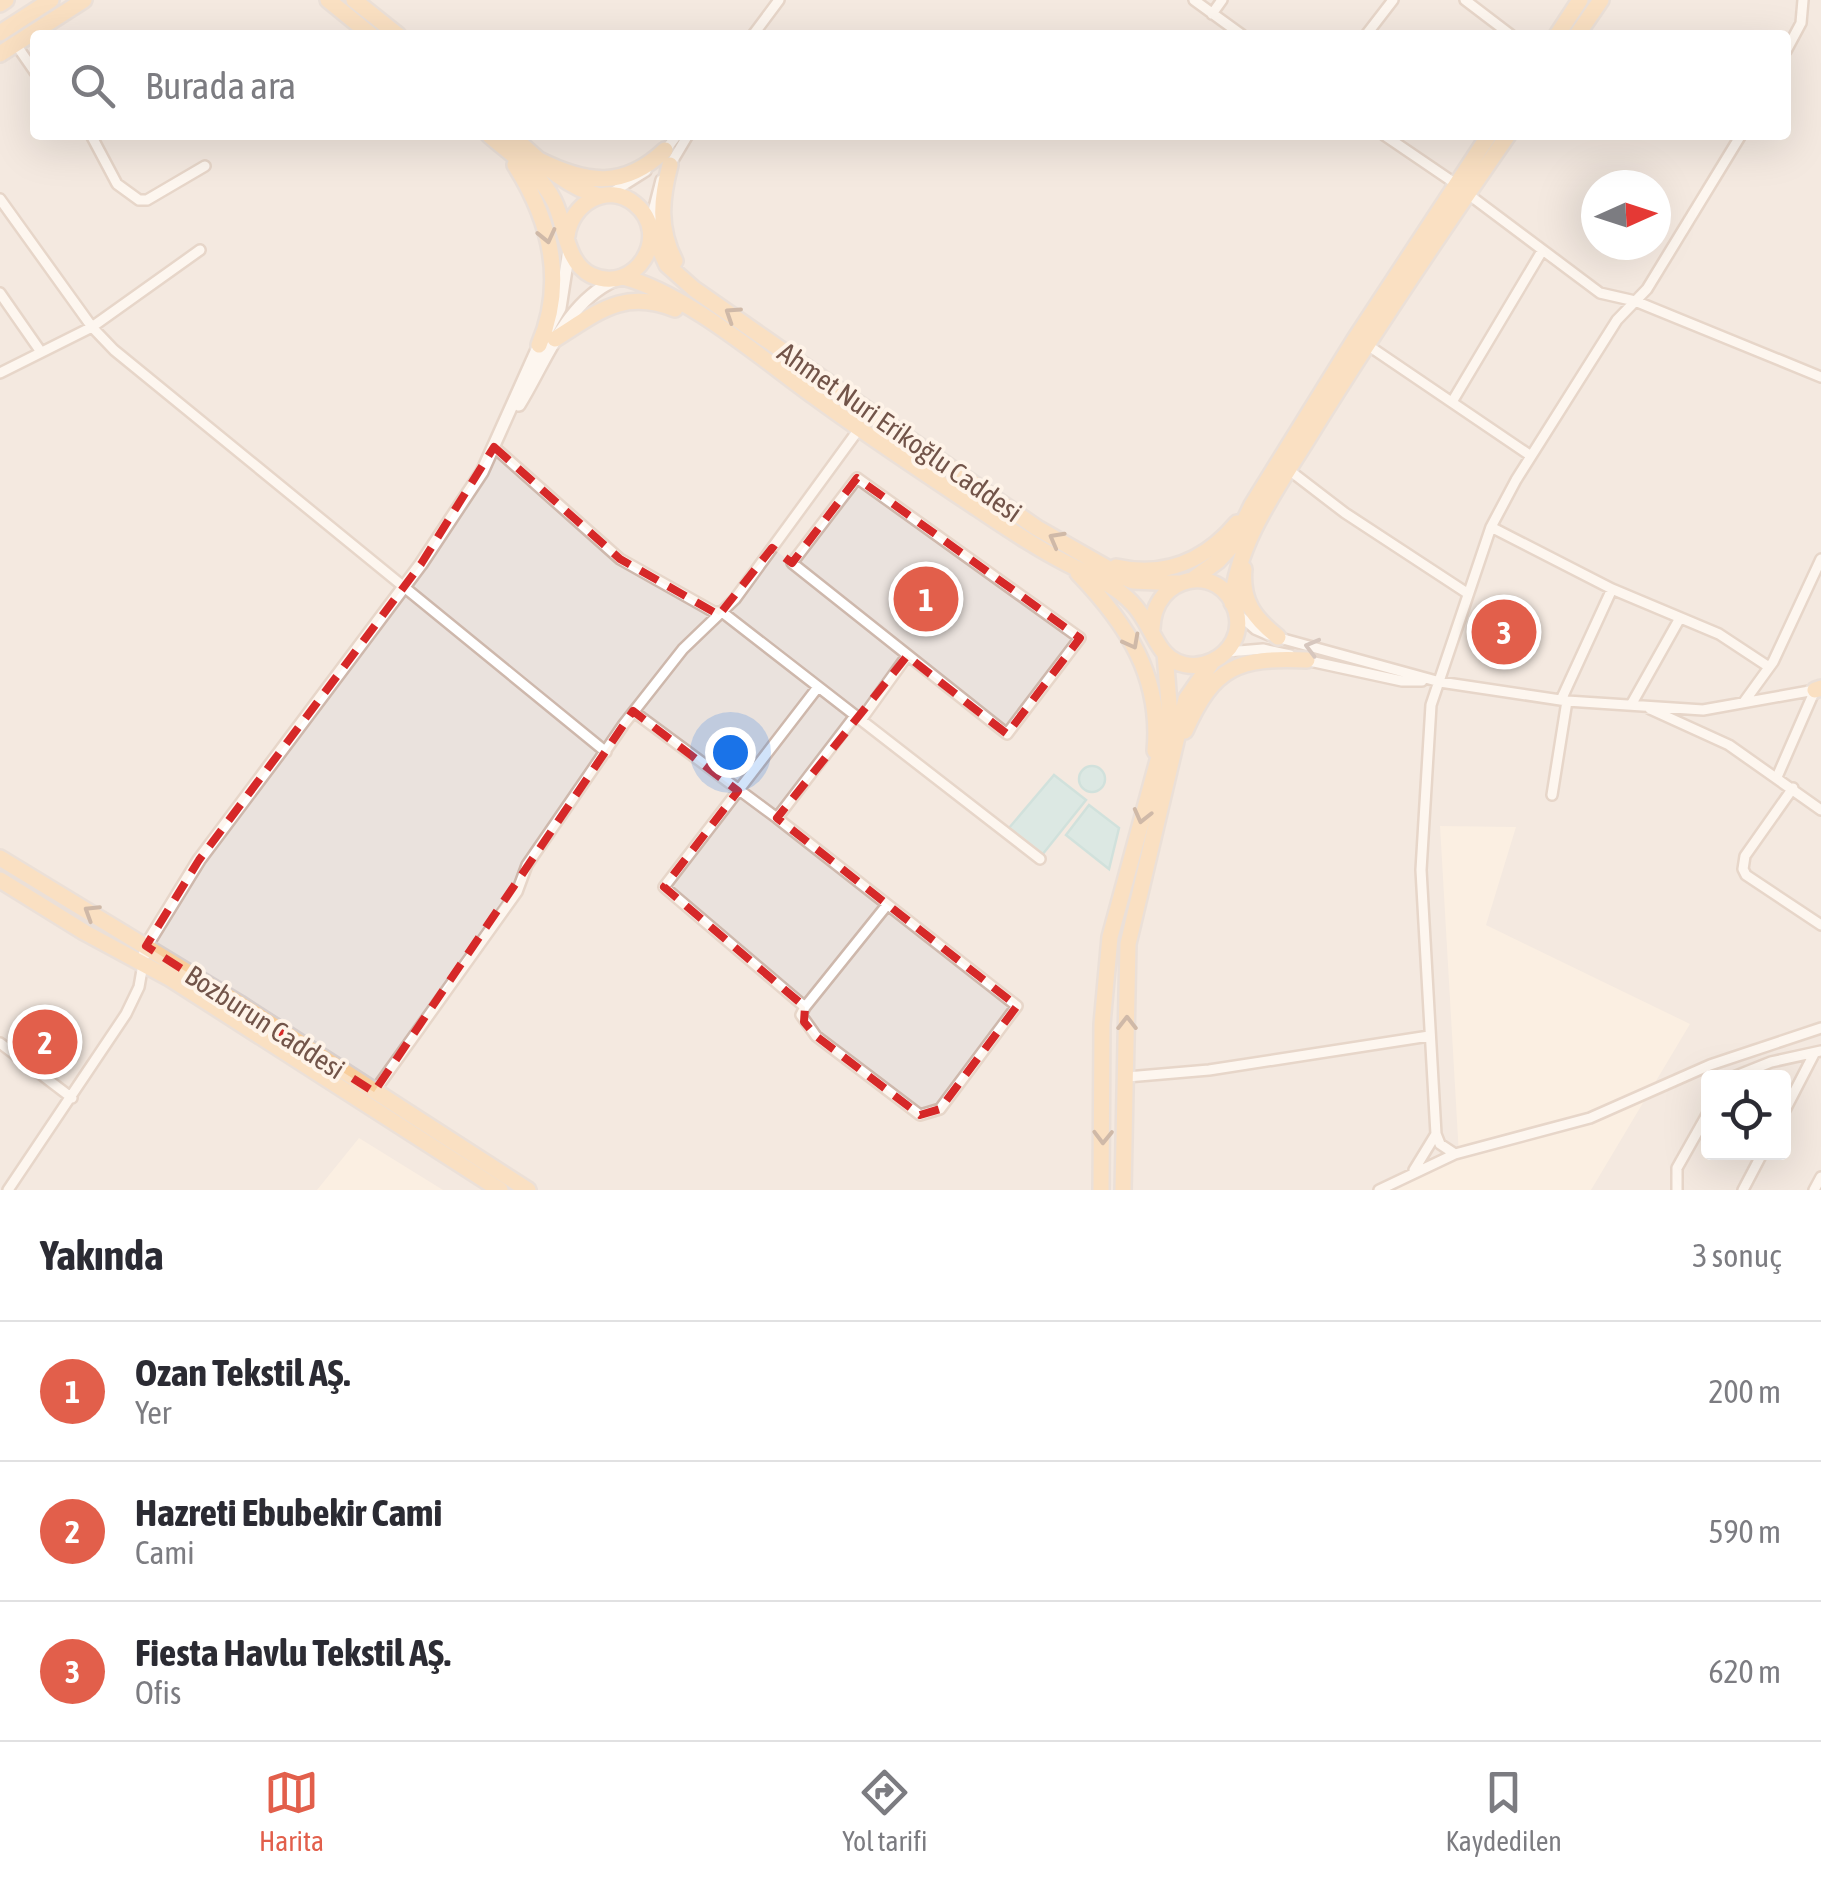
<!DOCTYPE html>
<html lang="tr">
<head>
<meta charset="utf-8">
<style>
  body { margin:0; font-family:"Asap Condensed",sans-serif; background:#f2f2f3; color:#2b2b33 }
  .controls { position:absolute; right:30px; bottom:30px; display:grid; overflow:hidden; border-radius:10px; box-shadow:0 10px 40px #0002 }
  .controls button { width:90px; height:90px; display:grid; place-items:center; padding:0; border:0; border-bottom:2px solid #e1e1e2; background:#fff; color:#2b2b33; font:50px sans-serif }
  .compass { position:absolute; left:1581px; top:170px; width:90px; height:90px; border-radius:50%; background:#fff; box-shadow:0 10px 40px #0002; rotate:87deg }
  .you { position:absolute; left:730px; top:752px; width:35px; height:35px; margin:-25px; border:8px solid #fff; border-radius:50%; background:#1a73e8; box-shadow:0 0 0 15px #1a73e833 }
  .badge { display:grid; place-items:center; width:65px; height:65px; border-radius:50%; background:#e25f4b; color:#fff; font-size:32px; font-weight:700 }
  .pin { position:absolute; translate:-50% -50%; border:5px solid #fff; box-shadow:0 2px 10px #0006 }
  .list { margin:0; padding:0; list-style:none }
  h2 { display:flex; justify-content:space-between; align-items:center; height:130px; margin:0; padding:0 40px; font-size:42px }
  h2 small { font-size:32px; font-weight:400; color:#7c7c81 }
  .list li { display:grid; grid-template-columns:65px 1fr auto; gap:30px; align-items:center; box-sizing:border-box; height:140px; padding:0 40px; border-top:2px solid #e1e1e2 }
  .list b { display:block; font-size:38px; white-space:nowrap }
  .list p { margin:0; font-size:32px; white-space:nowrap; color:#7c7c81 }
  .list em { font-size:32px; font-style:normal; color:#7c7c81 }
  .icon { flex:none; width:55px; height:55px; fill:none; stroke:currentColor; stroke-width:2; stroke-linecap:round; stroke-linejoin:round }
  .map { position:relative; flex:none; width:1821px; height:1190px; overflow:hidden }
  .search { position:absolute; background:#fff; box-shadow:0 10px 40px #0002; left:30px; right:30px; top:30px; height:110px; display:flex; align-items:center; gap:25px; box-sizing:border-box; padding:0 35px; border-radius:10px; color:#7c7c81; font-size:38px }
  .sheet { height:550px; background:#fff }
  nav { display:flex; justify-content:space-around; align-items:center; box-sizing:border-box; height:140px; border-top:2px solid #e1e1e2; background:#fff; font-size:28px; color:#7c7c81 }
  nav a { display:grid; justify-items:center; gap:5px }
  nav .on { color:#e25f4b }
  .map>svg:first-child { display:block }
  .industrial { fill:#eae2dd; fill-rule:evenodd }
  .water { fill:#b7e1e4; stroke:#9ed1d5; stroke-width:2.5 }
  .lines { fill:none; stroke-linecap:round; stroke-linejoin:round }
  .minor-casing { stroke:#ceb8ac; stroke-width:14 }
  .tertiary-casing { stroke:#ceb8ac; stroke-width:16 }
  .primary-casing { stroke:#d8cfcc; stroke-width:20 }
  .minor { stroke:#fff; stroke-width:9 }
  .tertiary { stroke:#fff; stroke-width:11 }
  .primary { stroke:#f8ce9c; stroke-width:15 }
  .oneway { stroke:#9a7962 }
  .oneway2 { stroke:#aa9892 }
  .marked { fill:none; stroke:#d62828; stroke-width:8; stroke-dasharray:20 12; stroke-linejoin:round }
  .labels { text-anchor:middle; stroke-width:8; stroke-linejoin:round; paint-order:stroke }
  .street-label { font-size:28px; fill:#725449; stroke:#fef3e8 }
</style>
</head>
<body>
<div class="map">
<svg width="1821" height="1190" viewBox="0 0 1821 1190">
  <rect width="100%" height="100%" fill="#fbefe2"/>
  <!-- industrial -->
  <path class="industrial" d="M0,0H1821V1190H1591L1690,1024L1486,925L1516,827L1440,826L1459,1156L1388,1190H443L359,1138L317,1190H0ZM35,35H1786V135H35ZM1596,185H1656V245H1596ZM1708,1078H1784V1152H1708Z"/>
  <!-- water -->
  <path class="water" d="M1079 779a13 13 0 1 1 26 0a13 13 0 1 1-26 0Z
    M1054,775L1086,800L1042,855L1009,828Z
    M1089,805L1119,828L1109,869L1066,835Z"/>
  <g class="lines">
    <!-- minor casing -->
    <g class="minor-casing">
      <path id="minor" d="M1194,0L1242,35
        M1465,0L1511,35
        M1212,14L1222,0
        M753,35L779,0
        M1366,35L1393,0
        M17,46L35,72
        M1786,51L1801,23L1803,0
        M91,135L117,184L139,200H147L205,166
        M1384,135L1456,184
        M664,152L677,135
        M669,167L688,135
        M613,192L646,171
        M1468,194L1600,293L1635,301L1821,377
        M0,199L92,327L114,350L606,752
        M650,223L661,180
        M0,293L41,352
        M1366,344L1531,456
        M0,373L92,327L200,250
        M1452,402L1542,251
        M494,447L620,559L714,612H722L1040,859
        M1289,470L1345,513L1467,593
        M857,478L1080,638L1007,734L792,563Z
        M1491,527L1612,589L1719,634L1769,667
        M1238,614L1255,629L1269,635L1440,682L1567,701L1703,710L1815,690
        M1227,652L1263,649L1290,655
        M1305,660L1402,681H1422
        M1561,700L1612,589
        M1744,702L1773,662L1821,559
        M1631,705L1680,618
        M1650,709L1729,745L1821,810
        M634,712L777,818
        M855,716L777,818L1017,1006L940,1109L920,1115L816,1036L801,1015L805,1007L887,905
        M861,720L907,656
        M1777,777L1815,690
        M1793,788L1745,856L1743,869L1746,875L1821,925
        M1552,795L1567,701
        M805,1007L664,887L818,687
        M0,1043L72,1098
        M1127,1077L1209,1070L1429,1036
        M1731,1078L1771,1062L1821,1051
        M374,1092L517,892L527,865L624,724L683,649L735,599L859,429
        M1784,1112L1814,1054
        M1455,1154L1440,1144L1436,1134L1421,870L1431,705L1491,527L1516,480L1617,320L1647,289L1741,135
        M1414,1170L1436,1134
        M8,1190L126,1014L139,987L143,964
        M1379,1190L1455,1154L1590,1118L1710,1065L1821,1028
        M1677,1190V1168L1708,1113
        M1743,1190L1763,1152
        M1814,1190L1821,1177"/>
    </g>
    <!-- tertiary casing -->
    <g class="tertiary-casing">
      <path id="tertiary" d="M519,405C547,360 564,304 615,280
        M144,955L146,946L199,860L421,564L482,472L539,345L560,308L569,250"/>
    </g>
    <!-- primary casing -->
    <g class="primary-casing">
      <path id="primary" d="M328,0L371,35
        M354,0L398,35
        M0,4L6,0
        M0,33L51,0
        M1557,35L1580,0
        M1577,35L1601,0
        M0,54L84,0
        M489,135C512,155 540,173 554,201C566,225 565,262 591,275C635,296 673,235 635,204C607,181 571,204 567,236
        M511,135C538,159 564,187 600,196
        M539,160C587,184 624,189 665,150
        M515,165C550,220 566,282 539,345
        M670,165C661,199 658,228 675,261
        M652,233L667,265L694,289L1037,528L1123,577L1133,581L1178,583
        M623,277C687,294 761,358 815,397C868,436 923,472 977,508C1007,528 1036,548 1068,564C1091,576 1113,583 1132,603C1145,616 1150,632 1160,647C1186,687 1249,656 1236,611C1221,561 1153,574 1152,629
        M555,339C597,313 623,288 675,309
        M1116,567C1165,578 1206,560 1237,523
        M1244,569C1241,601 1254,618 1278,637
        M1078,573C1127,624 1162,677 1155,751
        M1192,580L1218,561L1232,546L1252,505L1355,339L1489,135
        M1232,603C1237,540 1281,483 1313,430C1375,330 1441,232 1508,135
        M1815,690L1821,688
        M1185,731C1214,666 1238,657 1307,660
        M0,858L240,1004L528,1190
        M0,880L84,932L171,979L500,1190
        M1101,1190L1102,1024L1110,937L1170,716L1165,653
        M1123,1190L1128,944L1186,699L1212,662"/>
    </g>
    <!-- minor -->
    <use href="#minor" class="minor"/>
    <!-- tertiary -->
    <use href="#tertiary" class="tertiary"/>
    <!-- primary -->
    <use href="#primary" class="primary"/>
  </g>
  <!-- one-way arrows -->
  <defs><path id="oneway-chevron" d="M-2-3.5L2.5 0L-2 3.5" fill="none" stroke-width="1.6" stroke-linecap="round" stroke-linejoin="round" transform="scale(2.5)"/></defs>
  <g class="oneway">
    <use href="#oneway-chevron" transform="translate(547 236) rotate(77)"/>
    <use href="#oneway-chevron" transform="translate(732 314) rotate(-147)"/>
    <use href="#oneway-chevron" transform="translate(1056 539) rotate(-151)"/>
    <use href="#oneway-chevron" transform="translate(1132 642) rotate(62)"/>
    <use href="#oneway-chevron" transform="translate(1142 816) rotate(104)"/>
    <use href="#oneway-chevron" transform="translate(91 912) rotate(-148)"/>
    <use href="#oneway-chevron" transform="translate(1127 1023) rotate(-90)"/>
    <use href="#oneway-chevron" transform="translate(1103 1137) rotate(91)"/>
  </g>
  <use class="oneway2" href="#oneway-chevron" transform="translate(1312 647) rotate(-165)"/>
  <!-- marked area -->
  <path d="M0 0H1821V1190H0ZM494,447L620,559L719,615L772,548L792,563L857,478L1080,638L1007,734L907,656L777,818L1017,1006L940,1109L920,1115L816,1036L804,1022L805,1007L664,887L738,791L633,711L374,1092L146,946L199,860L421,564Z" fill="#fbefe2" fill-opacity=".55" fill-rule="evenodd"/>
  <path class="marked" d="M494,447L620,559L719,615L772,548L792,563L857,478L1080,638L1007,734L907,656L777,818L1017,1006L940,1109L920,1115L816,1036L804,1022L805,1007L664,887L738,791L633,711L374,1092L146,946L199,860L421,564Z"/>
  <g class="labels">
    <!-- street labels -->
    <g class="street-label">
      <text transform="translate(900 432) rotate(35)" y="10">Ahmet Nuri Erikoğlu Caddesi</text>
      <text transform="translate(265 1022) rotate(33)" y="10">Bozburun Caddesi</text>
    </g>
  </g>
</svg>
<div class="controls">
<button><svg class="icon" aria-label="locate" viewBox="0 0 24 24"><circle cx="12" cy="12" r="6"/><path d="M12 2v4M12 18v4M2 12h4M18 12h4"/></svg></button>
</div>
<svg class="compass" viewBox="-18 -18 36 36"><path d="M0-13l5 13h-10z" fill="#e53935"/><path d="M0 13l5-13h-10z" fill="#7c7c81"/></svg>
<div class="you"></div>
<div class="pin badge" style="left:926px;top:599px">1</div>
<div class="pin badge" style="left:45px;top:1042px">2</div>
<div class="pin badge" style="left:1504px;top:632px">3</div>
<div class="search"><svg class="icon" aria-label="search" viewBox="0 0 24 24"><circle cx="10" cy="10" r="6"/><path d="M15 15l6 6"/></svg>Burada ara</div>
</div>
<section class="sheet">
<h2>Yakında<small>3 sonuç</small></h2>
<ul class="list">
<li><span class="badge">1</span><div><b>Ozan Tekstil AŞ.</b><p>Yer</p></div><em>200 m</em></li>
<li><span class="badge">2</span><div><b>Hazreti Ebubekir Cami</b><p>Cami</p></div><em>590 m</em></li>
<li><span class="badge">3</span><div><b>Fiesta Havlu Tekstil AŞ.</b><p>Ofis</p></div><em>620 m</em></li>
</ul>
</section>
<nav>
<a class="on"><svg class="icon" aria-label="map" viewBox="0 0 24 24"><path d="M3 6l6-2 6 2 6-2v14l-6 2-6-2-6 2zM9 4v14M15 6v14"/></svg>Harita</a>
<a><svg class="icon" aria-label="directions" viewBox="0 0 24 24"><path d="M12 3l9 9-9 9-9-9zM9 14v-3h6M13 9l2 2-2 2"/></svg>Yol tarifi</a>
<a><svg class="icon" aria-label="saved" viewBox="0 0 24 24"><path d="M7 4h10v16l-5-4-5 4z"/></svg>Kaydedilen</a>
</nav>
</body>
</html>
